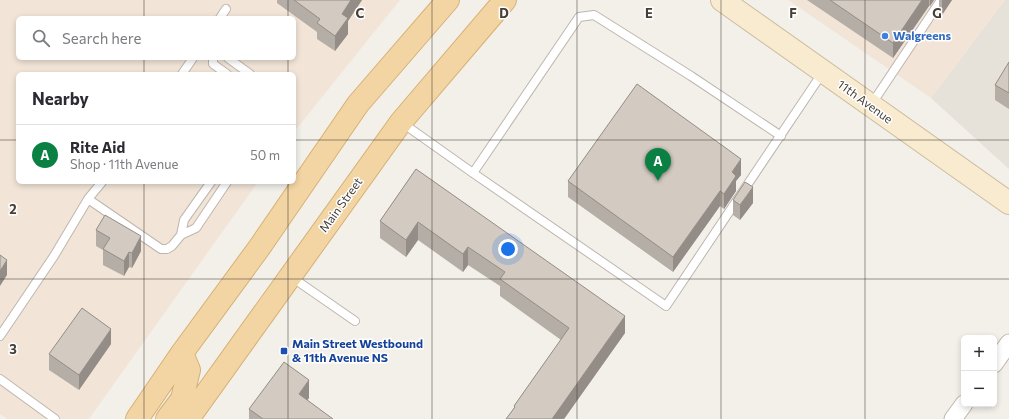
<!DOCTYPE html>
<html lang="en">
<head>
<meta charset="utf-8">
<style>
  body { margin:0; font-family:Commissioner,sans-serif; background:#f2f2f3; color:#2b2b33 }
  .controls { position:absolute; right:12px; bottom:12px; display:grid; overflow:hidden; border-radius:6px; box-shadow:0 2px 6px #0003 }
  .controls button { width:36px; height:36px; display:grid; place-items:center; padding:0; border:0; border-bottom:1px solid #e1e1e2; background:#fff; color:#2b2b33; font:20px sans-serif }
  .you { position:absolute; left:508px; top:249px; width:14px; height:14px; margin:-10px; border:3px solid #fff; border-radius:50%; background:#1a73e8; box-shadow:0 0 0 6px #1a73e833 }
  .badge { display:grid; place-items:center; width:26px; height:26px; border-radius:50%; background:#0b8043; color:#fff; font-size:13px; font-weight:700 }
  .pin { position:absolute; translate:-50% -33px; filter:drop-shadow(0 1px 2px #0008) }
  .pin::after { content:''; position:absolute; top:21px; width:14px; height:12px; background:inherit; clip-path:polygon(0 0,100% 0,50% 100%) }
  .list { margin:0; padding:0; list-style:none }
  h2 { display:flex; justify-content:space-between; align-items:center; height:52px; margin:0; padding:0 16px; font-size:17px }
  h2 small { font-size:13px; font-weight:400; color:#7c7c81 }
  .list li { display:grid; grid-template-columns:26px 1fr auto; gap:12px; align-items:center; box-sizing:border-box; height:60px; padding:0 16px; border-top:1px solid #e1e1e2 }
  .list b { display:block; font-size:15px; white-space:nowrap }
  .list p { margin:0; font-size:13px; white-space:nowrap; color:#7c7c81 }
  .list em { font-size:13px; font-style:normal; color:#7c7c81 }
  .icon { flex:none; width:22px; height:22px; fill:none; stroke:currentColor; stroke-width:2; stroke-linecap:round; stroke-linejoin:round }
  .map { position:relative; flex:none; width:1009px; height:419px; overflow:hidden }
  .search { position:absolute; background:#fff; box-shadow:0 2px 6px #0003; left:16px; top:16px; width:280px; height:44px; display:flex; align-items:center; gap:10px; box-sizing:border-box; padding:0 14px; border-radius:6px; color:#7c7c81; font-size:15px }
  .panel { position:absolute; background:#fff; box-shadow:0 2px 6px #0003; left:16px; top:72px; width:280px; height:112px; border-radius:6px }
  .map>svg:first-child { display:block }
  .residential { fill:#e6e1d9 }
  .commercial { fill:#f2e5d8; fill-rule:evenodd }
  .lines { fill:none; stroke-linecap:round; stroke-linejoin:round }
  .lane-casing { stroke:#beb6ae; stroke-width:10 }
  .street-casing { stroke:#beb6ae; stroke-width:19 }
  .secondary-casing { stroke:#cdbd9f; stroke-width:24 }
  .primary-casing { stroke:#d6b075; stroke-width:24 }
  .lane { stroke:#fff; stroke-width:8 }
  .street { stroke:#fff; stroke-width:17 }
  .secondary { stroke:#f9ebcf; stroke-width:22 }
  .primary { stroke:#f3d5a3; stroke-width:22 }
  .wall { fill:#b5aea6 }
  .shaded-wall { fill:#948d87 }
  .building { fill:#d3cac1; stroke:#948d87 }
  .grid { fill:none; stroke:#464039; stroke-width:1; stroke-opacity:0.55 }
  .shop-dot { fill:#3f7fe0; stroke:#fff; stroke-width:1.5 }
  .transit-dot { fill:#1a4fb4; stroke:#fff; stroke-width:1.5 }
  .labels { text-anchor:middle; stroke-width:3; stroke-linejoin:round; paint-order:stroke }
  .shop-label { font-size:12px; font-weight:bold; fill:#366cbe; stroke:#fff; text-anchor:start }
  .street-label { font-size:12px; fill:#464039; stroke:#fff }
  .transit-label { font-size:12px; font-weight:bold; fill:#164399; stroke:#fff; text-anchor:start }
  .grid-label { font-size:13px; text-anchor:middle; font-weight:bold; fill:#464039; stroke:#fff; stroke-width:3; stroke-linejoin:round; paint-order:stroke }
</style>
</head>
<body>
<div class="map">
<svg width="1009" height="419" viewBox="0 0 1009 419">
  <rect width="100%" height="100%" fill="#f3f0ea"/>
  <!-- residential -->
  <path class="residential" d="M1005,0H1009V169L931,98Z"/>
  <!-- commercial -->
  <path class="commercial" d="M0,0H400L294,132V74H18V182H258L89,419H7L0,414ZM18,18H294V58H18Z
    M788,0H1005L931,98Z"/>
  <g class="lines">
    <!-- lane casing -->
    <g class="lane-casing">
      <path id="lane" d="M220,18L226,9
        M213,58V64L227,74
        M228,58L250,74
        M182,74L193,58
        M871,105L941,0
        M401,122L473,173L666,306L823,72
        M473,173L579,17L594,15L691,76L781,136
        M88,199L161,249H167L172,246L181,235L196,228L227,182
        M181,235L184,220L211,182
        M290,276L355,321
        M0,336L54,256L88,199L102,182
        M0,379L55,419"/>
    </g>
    <!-- street casing -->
    <g class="street-casing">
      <path id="street" d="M994,364L1009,343
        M953,419L964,404"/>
    </g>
    <!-- secondary casing -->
    <g class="secondary-casing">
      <path id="secondary" d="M722,0L1009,203"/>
    </g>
    <!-- primary casing -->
    <g class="primary-casing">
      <path id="primary" d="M137,419L182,353L259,248L358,104L448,0
        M167,419L182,399L189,370L182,353
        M188,419L401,122L505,0"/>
    </g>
    <!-- lane -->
    <use href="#lane" class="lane"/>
    <!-- street -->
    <use href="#street" class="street"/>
    <!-- secondary -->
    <use href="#secondary" class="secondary"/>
    <!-- primary -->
    <use href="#primary" class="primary"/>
  </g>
  <!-- wall -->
  <path class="wall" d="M277,0H362L348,21V34L335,51L317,39V32L277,3Z
    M807,0H934L930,6H929L893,58Z
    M939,0H952L942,15L939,12Z
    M1009,62V109L995,100V85Z
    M416,169L625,333L564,419H506L514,408V406L561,340L500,296V286L468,265L463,272L418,240L406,257L380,238V221Z
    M741,175L736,181V191L724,209L720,206L673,272L568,197V181Z
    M733,200L753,203L740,220L733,215Z
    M96,230L141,251L132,268L129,267L124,276L103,265V250L96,246Z
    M111,344L79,390L49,370V354Z
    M309,398L307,400L333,419H249V409Z"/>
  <!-- shaded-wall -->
  <path class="shaded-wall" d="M351,0H362L348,21V34L335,51V36L342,14Z
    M922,0H929V6L893,58V43Z
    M930,0H934L930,6Z
    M942,0H952L942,15Z
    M741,159V175L736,181V191L724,209V194L732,172Z
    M753,187V203L740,220V205Z
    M720,191V206L673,272V257Z
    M418,222V240L406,257V240Z
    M141,236V251L132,268V253Z
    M468,247V265L463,272V254Z
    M129,252V267L124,276V261Z
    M7,260V275L0,286V271Z
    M625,316V333L564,419H552Z
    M111,329V344L79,390V375Z
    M309,380V398L299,411V394Z"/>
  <!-- building -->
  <path class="building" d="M294,0H351L342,14L348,18L335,36L317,23L320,19Z
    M830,0H922L893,43Z
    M1009,62V93L995,85Z
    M637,84L741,159L732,172L736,176L724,194L720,191L673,257L568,181Z
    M416,169L625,316L552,419H506L515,407L514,406L569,328L500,279L505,272L468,247L463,254L418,222L406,240L380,221Z
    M745,182L753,187L740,205L733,200Z
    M105,215L141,236L132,253L129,252L124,261L103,249L110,238L96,230Z
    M0,255L7,260L0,271Z
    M82,308L111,329L79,375L49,354Z
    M284,362L309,380L299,394L333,419H263L249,409Z"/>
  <!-- grid -->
  <path class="grid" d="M144,0V18M288,0V18M432,0V419M577,0V419M721,0V419M865,0V419M144,58V74M288,58V74M0,140H18M294,140H1009M144,182V419M288,182V419M0,279H1009"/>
  <!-- markers -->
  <circle class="shop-dot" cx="885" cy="36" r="4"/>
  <rect class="transit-dot" x="280" y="347" width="8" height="8" rx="2"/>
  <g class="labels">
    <!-- shop labels -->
    <g class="shop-label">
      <text x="893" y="40">Walgreens</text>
    </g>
    <!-- street labels -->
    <g class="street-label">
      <text transform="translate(865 102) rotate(36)" y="4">11th Avenue</text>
      <text transform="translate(341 205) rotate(-54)" y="4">Main Street</text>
    </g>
    <!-- transit labels -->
    <g class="transit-label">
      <text x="292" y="348">Main Street Westbound<tspan x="292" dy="14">&amp; 11th Avenue NS</tspan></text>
    </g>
  </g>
  <g class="grid-label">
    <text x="360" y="18">C</text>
    <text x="504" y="18">D</text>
    <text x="649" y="18">E</text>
    <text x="793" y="18">F</text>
    <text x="937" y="18">G</text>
    <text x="13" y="214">2</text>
    <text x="13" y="354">3</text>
  </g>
</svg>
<div class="controls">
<button>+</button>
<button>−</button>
</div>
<div class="you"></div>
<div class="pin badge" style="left:658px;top:181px">A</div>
<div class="search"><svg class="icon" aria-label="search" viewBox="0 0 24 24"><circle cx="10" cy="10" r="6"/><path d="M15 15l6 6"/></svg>Search here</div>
<section class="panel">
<h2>Nearby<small></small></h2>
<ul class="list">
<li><span class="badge">A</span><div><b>Rite Aid</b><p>Shop · 11th Avenue</p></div><em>50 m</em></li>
</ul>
</section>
</div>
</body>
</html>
